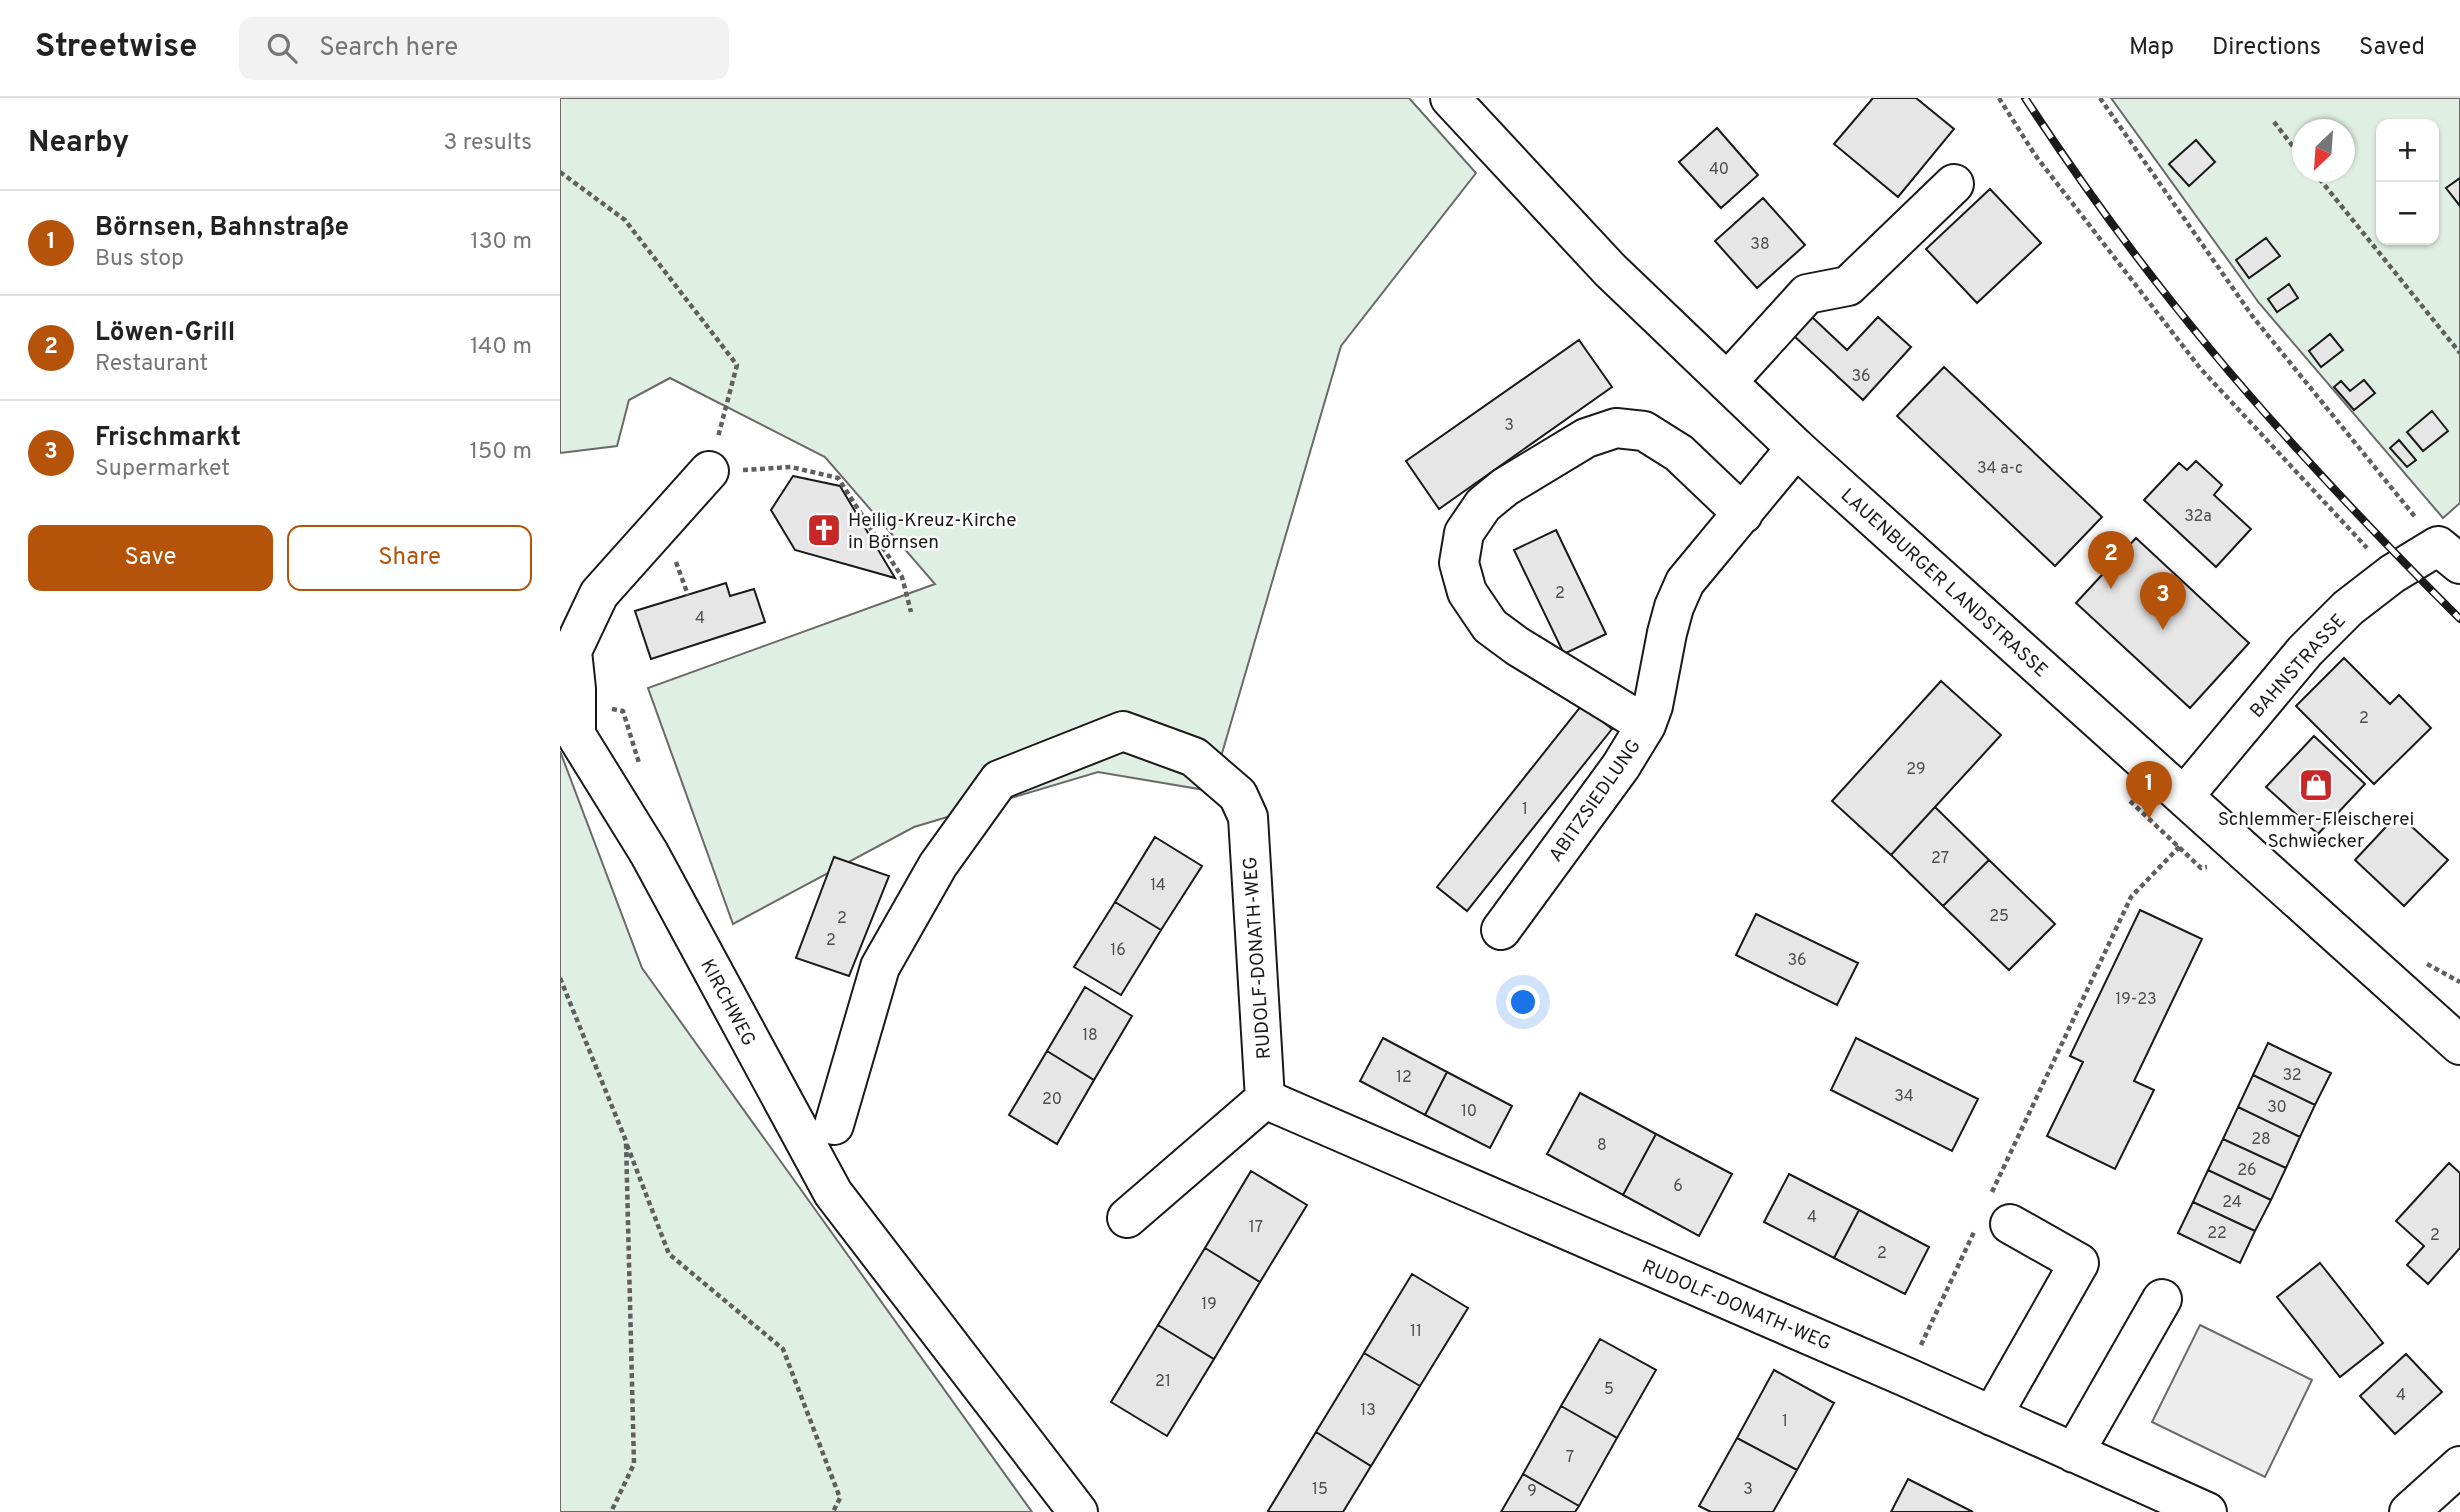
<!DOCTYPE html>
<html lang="en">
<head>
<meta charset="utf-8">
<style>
  body { margin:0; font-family:Overpass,sans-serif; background:#f2f2f2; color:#222 }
  .controls { position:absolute; right:21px; top:21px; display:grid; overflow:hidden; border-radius:14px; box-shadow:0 2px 5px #0004 }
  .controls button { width:63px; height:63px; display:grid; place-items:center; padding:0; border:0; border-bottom:2px solid #e0e0e0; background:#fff; color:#222; font:35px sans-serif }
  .compass { position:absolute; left:1732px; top:21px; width:63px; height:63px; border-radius:50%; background:#fff; box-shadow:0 2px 5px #0004; rotate:205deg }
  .you { position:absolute; left:964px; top:905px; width:24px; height:24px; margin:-18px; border:5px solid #fff; border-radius:50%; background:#1a73e8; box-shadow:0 0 0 10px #1a73e833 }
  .badge { display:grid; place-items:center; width:46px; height:46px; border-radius:50%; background:#b45309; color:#fff; font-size:23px; font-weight:700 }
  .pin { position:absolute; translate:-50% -58px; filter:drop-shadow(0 2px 4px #0008) }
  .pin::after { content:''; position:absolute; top:37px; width:24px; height:21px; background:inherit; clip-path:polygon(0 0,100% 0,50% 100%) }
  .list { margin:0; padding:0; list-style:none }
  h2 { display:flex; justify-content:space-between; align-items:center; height:91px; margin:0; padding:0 28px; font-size:30px }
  h2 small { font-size:23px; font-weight:400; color:#767676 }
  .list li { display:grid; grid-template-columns:46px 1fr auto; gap:21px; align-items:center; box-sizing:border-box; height:105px; padding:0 28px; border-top:2px solid #e0e0e0 }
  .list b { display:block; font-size:26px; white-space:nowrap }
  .list p { margin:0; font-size:23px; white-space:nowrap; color:#767676 }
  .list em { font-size:23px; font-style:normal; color:#767676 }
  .actions { display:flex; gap:14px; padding:21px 28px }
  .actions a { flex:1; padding:16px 0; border:2px solid #b45309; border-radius:14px; text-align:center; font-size:24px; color:#b45309 }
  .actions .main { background:#b45309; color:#fff }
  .icon { flex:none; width:38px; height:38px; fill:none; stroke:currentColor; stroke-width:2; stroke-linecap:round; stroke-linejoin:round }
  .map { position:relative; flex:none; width:1900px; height:1414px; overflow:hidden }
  header { display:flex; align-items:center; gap:42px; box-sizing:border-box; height:98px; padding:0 35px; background:#fff; border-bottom:2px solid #e0e0e0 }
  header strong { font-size:33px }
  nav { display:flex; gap:38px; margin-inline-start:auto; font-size:24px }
  .search { width:490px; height:63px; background:#f2f2f2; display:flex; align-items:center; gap:18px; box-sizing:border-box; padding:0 24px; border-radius:14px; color:#767676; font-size:26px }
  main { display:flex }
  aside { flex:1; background:#fff }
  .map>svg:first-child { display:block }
  .green { fill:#e0efe3; stroke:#6a6a6a; stroke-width:2; fill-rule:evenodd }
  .parking { fill:#ededed; stroke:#6a6a6a; stroke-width:2 }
  .building { fill:#e6e6e6; stroke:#1a1a1a; stroke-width:2 }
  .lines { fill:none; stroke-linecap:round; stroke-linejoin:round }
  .minor-casing { stroke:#1a1a1a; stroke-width:42 }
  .major-casing { stroke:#1a1a1a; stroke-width:42 }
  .path { stroke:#5f5f5f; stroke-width:4.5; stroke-dasharray:5 3.5; stroke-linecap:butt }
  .minor { stroke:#fff; stroke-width:38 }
  .major { stroke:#fff; stroke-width:38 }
  .rail-casing { stroke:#1a1a1a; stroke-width:8 }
  .rail { stroke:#fff; stroke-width:5; stroke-dasharray:16; stroke-linecap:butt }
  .labels { text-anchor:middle; stroke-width:5; stroke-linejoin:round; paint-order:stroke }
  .number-label { font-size:16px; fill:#4d4d4d }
  .poi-label { font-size:19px; fill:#1a1a1a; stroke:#fff; text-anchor:start }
  .street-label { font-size:19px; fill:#1a1a1a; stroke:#fff }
</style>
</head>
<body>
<header>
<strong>Streetwise</strong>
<div class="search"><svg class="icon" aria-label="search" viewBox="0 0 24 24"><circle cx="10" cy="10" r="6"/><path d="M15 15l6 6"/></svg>Search here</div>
<nav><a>Map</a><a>Directions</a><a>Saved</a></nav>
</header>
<main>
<aside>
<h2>Nearby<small>3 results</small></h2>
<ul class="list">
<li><span class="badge">1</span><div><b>Börnsen, Bahnstraße</b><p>Bus stop</p></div><em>130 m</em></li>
<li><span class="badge">2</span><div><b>Löwen-Grill</b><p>Restaurant</p></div><em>140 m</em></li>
<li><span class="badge">3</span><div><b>Frischmarkt</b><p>Supermarket</p></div><em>150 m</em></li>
</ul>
<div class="actions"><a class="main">Save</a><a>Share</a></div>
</aside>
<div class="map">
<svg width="1900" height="1414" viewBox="0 0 1900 1414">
  <rect width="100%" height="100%" fill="#fff"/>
  <!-- green -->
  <path class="green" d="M0,0H849L916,75L781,248L651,693L538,674L354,729L173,826L88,590L375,486L265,359L110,280L69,302L57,348L0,355Z
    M1551,0H1900V405L1883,420L1699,205ZM1821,26H1874V142H1821ZM1742,32H1784V74H1742Z
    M0,653L82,870L472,1414H0Z"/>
  <!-- parking -->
  <path class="parking" d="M1640,1227L1752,1282L1705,1379L1592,1324Z"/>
  <!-- building -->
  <path class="building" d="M1313,0H1356L1394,31L1338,99L1274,46Z
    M1157,30L1198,77L1161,110L1119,64Z
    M1636,42L1655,64L1629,88L1609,66Z
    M1900,80V108L1886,90Z
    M1430,91L1481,145L1417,205L1366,151Z
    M1203,100L1245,147L1197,190L1155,143Z
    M1706,140L1720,158L1689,180L1676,162Z
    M1729,186L1738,200L1717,214L1708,201Z
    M1252,219L1287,252L1318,219L1351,249L1303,302L1234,238Z
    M1770,236L1783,252L1761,269L1749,253Z
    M1019,242L1052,289L879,411L846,363Z
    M1384,269L1542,419L1495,468L1337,318Z
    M1804,282L1815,295L1794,312L1774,289L1781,283L1790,293Z
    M1872,313L1888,333L1863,353L1847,334Z
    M1839,342L1856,362L1847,369L1830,350Z
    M1636,363L1662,387L1654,397L1691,431L1656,469L1584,402L1619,365L1627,372Z
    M233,378L280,388L335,480L235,452L211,412Z
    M996,432L1046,536L1004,556L954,452Z
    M1576,440L1689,545L1630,610L1516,505Z
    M166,485L170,498L194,491L205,524L91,561L75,513Z
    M1784,560L1830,606L1839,597L1871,630L1814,686L1736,608Z
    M1381,583L1441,637L1331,757L1272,703Z
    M1022,607L1052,631L907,813L877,789Z
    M1754,638L1805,686L1758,736L1706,689Z
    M1375,709L1429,762L1383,808L1331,757Z
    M1838,716L1888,762L1844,808L1795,762Z
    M595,739L642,768L601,832L555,804Z
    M274,759L329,778L289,878L236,860Z
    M1429,762L1495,826L1449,872L1383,808Z
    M555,804L601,832L561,897L514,869Z
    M1580,812L1642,841L1574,983L1594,992L1555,1071L1487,1038L1523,964L1510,958Z
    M1196,816L1298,865L1277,907L1176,857Z
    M525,889L572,918L534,982L487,953Z
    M823,940L887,974L865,1017L800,983Z
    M1296,940L1418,1001L1392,1053L1271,992Z
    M1708,945L1771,975L1755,1007L1693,977Z
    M487,953L534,982L497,1046L449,1017Z
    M887,974L952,1008L930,1050L865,1017Z
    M1693,977L1755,1007L1740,1039L1678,1009Z
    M1020,995L1096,1036L1063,1097L987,1056Z
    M1678,1009L1740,1039L1726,1070L1663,1041Z
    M1096,1036L1172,1076L1139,1138L1063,1097Z
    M1663,1041L1726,1070L1711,1102L1648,1072Z
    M1889,1065L1900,1075V1150L1868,1186L1847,1167L1864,1148L1836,1123Z
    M1648,1072L1711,1102L1695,1133L1633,1104Z
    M691,1073L747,1107L700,1184L645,1150Z
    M1229,1076L1299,1112L1274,1160L1204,1124Z
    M1633,1104L1695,1133L1680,1165L1618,1135Z
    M1299,1112L1369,1149L1345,1196L1274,1160Z
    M645,1150L700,1184L654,1261L598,1227Z
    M1760,1165L1823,1245L1780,1279L1717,1199Z
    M852,1176L908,1210L860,1288L804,1255Z
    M598,1227L654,1261L607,1338L551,1304Z
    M1040,1241L1096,1272L1057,1340L1001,1308Z
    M804,1255L860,1288L811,1368L756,1334Z
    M1846,1256L1882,1294L1835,1336L1800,1298Z
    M1214,1272L1274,1305L1237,1372L1177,1340Z
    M1001,1308L1057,1340L1019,1408L963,1376Z
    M756,1334L811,1368L783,1414H710L708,1413Z
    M1177,1340L1237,1372L1213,1414H1151L1139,1408Z
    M963,1376L1019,1408L1015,1414H941Z
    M1348,1381L1413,1414H1331Z"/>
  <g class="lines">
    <!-- minor casing -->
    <g class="minor-casing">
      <path id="minor" d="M1167,284L1247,196L1288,188L1394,86
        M149,373L39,496L12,553L16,591V637L89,755L273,1095L518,1414
        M1086,627L957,548L930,528L907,494L899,465L904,435L923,407L945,389L1026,340L1056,330L1084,333L1119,355L1183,416
        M1624,698L1745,553L1788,510L1832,476L1878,448L1900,466
        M941,832L1061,668L1086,627L1093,608L1107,535L1114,509L1125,484L1236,350
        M705,1001L1346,1279L1647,1414
        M274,1027L320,869L378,767L439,682L563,633L634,659L678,697L688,719L705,1001
        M567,1120L705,1001
        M1432,1318L1519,1165L1450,1126
        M1514,1355L1602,1201
        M1849,1414L1900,1368"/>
    </g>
    <!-- major casing -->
    <g class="major-casing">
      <path id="major" d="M890,0L1050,172L1236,350L1900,947"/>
    </g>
    <!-- path -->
    <path class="path" d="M1439,0L1475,57L1640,270L1807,450
      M1540,0L1693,219L1856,420
      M1714,24L1742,60
      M0,74L65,122L177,267L158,339
      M1754,74L1900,255
      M183,372L231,369L278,380L342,479L351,514
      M116,464L128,497
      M52,611L63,613L79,665
      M1570,703L1641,770L1647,769
      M1867,866L1900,884
      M0,880L66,1043L74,1366L51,1414
      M67,1047L109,1156L223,1251L280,1400L273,1414
      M1432,1094L1571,799L1620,748
      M1361,1247L1414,1134"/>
    <!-- minor -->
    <use href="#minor" class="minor"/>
    <!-- major -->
    <use href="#major" class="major"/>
    <!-- rail casing -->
    <g class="rail-casing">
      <path id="rail" d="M1465,0C1522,87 1584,172 1651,252C1729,346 1814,435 1900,521"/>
    </g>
    <!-- rail -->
    <use href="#rail" class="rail"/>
  </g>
  <!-- icons -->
  <defs>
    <g id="church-square" transform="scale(1.75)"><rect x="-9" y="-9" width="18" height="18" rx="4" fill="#c62828" stroke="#fff"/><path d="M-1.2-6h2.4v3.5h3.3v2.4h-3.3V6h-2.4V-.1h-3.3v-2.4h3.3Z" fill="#fff"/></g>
    <g id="shop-square" transform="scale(1.75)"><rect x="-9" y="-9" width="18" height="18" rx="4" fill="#c62828" stroke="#fff"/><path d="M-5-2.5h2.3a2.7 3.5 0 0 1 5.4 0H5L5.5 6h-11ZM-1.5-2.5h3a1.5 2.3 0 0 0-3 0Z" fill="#fff"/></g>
  </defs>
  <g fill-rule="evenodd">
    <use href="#church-square" x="264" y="432"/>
    <use href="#shop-square" x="1756" y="687"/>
  </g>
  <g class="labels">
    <!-- number labels -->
    <g class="number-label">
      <text x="1159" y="76">40</text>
      <text x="1200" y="151">38</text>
      <text x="1301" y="283">36</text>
      <text x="949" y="332">3</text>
      <text x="1440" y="375">34 a-c</text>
      <text x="1638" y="423">32a</text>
      <text x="1000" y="500">2</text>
      <text x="140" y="525">4</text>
      <text x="1804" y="625">2</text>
      <text x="1356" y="676">29</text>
      <text x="965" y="716">1</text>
      <text x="1380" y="765">27</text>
      <text x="598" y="792">14</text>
      <text x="1439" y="823">25</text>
      <text x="282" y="825">2</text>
      <text x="271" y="847">2</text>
      <text x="558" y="857">16</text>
      <text x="1237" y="867">36</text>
      <text x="1576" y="906">19-23</text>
      <text x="530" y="942">18</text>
      <text x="1732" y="982">32</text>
      <text x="844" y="984">12</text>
      <text x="1344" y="1003">34</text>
      <text x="492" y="1006">20</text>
      <text x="1717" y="1014">30</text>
      <text x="909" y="1018">10</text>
      <text x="1701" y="1046">28</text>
      <text x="1042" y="1052">8</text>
      <text x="1687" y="1077">26</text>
      <text x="1118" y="1093">6</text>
      <text x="1672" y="1109">24</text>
      <text x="1252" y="1124">4</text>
      <text x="696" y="1134">17</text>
      <text x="1657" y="1140">22</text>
      <text x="1875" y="1142">2</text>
      <text x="1322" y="1160">2</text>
      <text x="649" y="1211">19</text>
      <text x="856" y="1238">11</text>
      <text x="603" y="1288">21</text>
      <text x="1049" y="1296">5</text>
      <text x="1841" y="1302">4</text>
      <text x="808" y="1317">13</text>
      <text x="1225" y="1328">1</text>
      <text x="1010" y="1364">7</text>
      <text x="760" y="1396">15</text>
      <text x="1188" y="1396">3</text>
      <text x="972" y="1398">9</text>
    </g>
    <!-- poi labels -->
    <g class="poi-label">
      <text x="288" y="428">Heilig-Kreuz-Kirche<tspan x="288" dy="22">in Börnsen</tspan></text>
      <text x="1756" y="727" text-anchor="middle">Schlemmer-Fleischerei<tspan x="1756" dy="22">Schwiecker</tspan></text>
    </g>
    <!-- street labels -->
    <g class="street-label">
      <text transform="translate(1385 484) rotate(42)" y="7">LAUENBURGER LANDSTRASSE</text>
      <text transform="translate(1737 567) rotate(-48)" y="7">BAHNSTRASSE</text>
      <text transform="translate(1034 702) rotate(-55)" y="7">ABITZSIEDLUNG</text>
      <text transform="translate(696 860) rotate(-94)" y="7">RUDOLF-DONATH-WEG</text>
      <text transform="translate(169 904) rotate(62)" y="7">KIRCHWEG</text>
      <text transform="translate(1177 1206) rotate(23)" y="7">RUDOLF-DONATH-WEG</text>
    </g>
  </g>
</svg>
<div class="controls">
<button>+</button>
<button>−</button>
</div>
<svg class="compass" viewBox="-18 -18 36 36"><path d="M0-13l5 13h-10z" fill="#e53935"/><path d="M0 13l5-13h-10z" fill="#767676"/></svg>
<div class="you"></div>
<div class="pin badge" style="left:1589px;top:721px">1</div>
<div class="pin badge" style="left:1551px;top:491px">2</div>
<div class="pin badge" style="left:1603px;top:532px">3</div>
</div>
</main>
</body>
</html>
